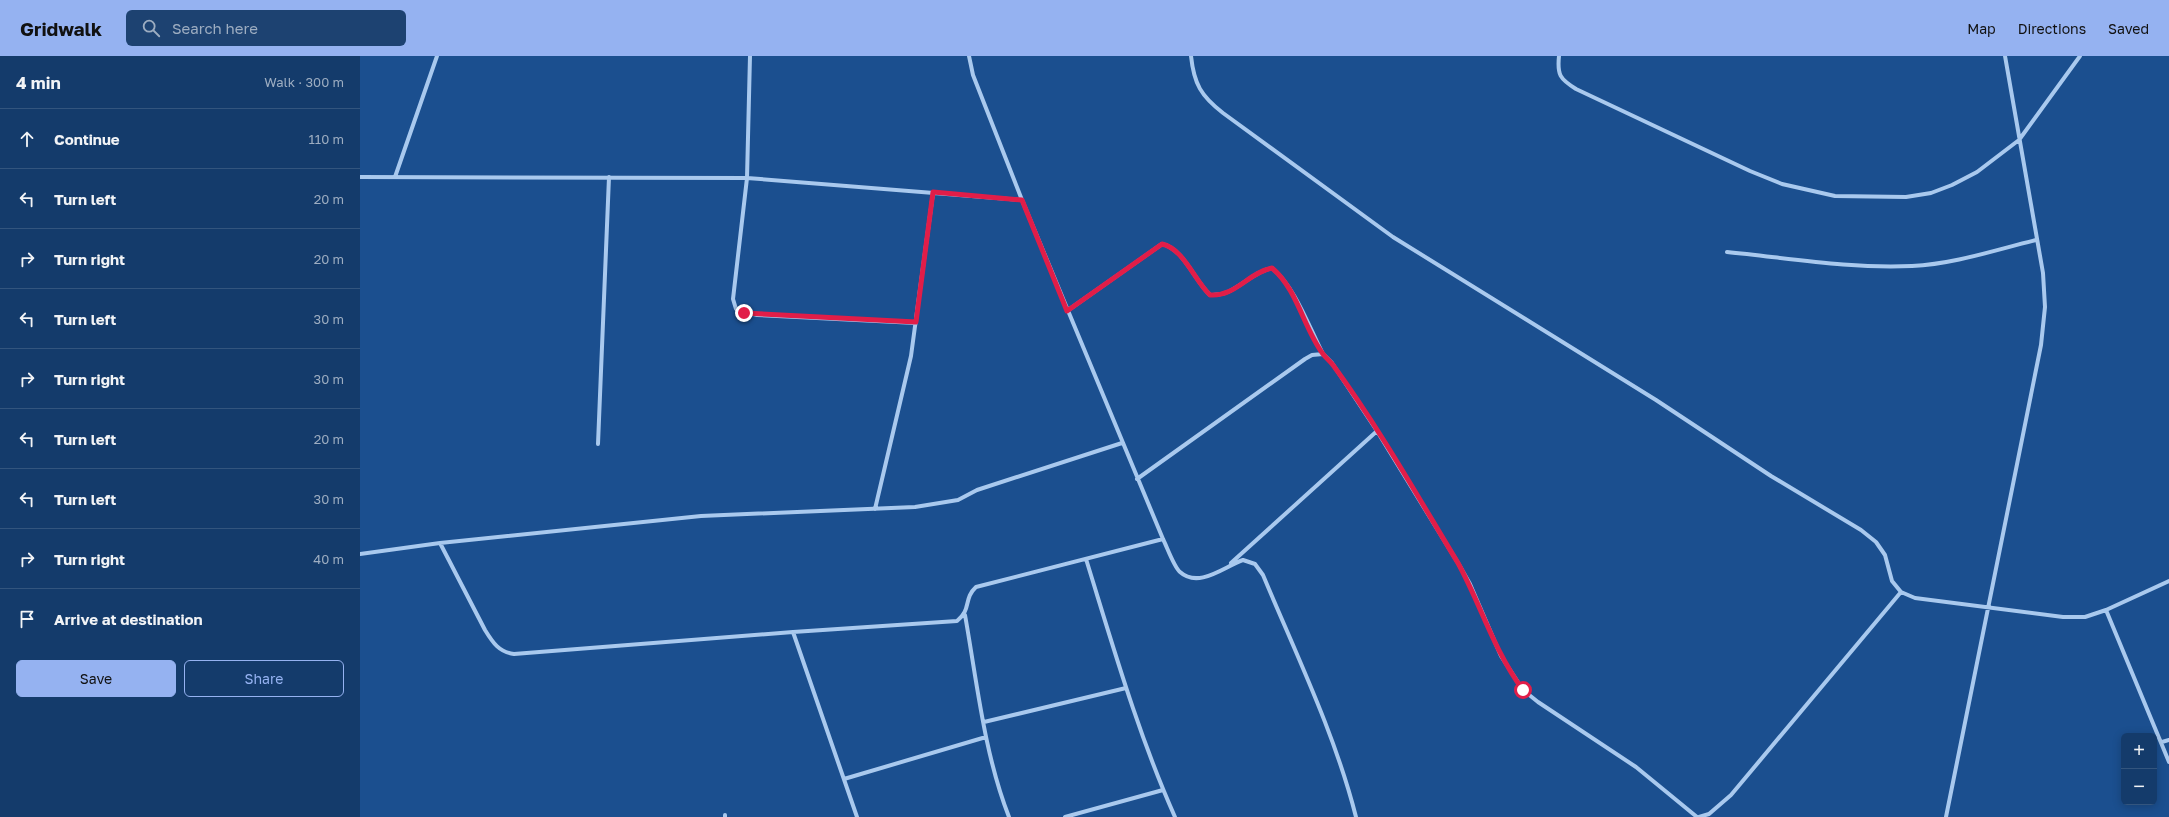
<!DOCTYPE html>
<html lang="en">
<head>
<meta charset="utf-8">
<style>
  body { margin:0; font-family:"Golos Text",sans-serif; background:#1d4271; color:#f1f3f6 }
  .controls { position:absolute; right:12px; bottom:12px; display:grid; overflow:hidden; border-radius:6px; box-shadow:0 2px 10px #0003 }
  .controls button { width:36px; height:36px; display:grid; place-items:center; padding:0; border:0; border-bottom:1px solid #33557e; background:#143b6b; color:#f1f3f6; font:20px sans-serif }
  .stop { position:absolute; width:12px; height:12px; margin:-9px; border:3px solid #e11d48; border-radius:50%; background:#fff }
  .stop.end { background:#e11d48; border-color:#fff; box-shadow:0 1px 4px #0008 }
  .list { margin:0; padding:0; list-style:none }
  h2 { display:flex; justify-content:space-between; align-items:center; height:52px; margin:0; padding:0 16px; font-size:17px }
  h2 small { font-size:13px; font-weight:400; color:#9dadc1 }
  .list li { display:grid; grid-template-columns:26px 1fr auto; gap:12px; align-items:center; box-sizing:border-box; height:60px; padding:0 16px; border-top:1px solid #33557e }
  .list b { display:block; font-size:15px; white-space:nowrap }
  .list em { font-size:13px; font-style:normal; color:#9dadc1 }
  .actions { display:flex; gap:8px; padding:12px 16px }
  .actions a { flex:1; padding:9px 0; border:1px solid #95b2f1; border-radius:6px; text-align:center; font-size:14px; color:#95b2f1 }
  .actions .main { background:#95b2f1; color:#111 }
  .icon { flex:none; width:22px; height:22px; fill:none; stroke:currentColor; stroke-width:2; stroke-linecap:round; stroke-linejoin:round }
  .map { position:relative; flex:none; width:1809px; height:761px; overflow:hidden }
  header { display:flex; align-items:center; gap:24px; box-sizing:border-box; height:56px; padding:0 20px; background:#95b2f1; color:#111 }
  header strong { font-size:19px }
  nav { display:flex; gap:22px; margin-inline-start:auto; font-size:14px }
  .search { width:280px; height:36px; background:#1d4271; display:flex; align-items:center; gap:10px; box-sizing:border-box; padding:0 14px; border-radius:6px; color:#9dadc1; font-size:15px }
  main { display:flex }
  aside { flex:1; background:#143b6b }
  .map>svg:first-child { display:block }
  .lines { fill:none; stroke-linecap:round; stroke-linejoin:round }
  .street { stroke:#a9c9ee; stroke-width:4 }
  .route { stroke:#e11d48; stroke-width:5 }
</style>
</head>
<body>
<header>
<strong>Gridwalk</strong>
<div class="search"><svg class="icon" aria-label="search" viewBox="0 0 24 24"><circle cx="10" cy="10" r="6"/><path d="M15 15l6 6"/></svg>Search here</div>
<nav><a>Map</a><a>Directions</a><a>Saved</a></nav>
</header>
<main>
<aside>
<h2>4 min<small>Walk · 300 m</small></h2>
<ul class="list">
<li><svg class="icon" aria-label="ahead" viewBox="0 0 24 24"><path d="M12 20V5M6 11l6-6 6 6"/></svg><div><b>Continue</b></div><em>110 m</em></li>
<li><svg class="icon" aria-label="left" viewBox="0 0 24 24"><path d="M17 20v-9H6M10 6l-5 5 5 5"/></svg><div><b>Turn left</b></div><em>20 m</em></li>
<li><svg class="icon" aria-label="right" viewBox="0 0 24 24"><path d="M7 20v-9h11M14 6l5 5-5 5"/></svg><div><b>Turn right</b></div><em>20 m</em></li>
<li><svg class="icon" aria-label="left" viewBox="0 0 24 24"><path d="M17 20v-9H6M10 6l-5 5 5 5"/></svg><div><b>Turn left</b></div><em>30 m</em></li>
<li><svg class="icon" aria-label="right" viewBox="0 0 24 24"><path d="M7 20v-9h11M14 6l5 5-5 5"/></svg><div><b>Turn right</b></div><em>30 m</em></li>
<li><svg class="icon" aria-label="left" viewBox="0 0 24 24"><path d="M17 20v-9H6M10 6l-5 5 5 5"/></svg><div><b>Turn left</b></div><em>20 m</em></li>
<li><svg class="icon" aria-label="left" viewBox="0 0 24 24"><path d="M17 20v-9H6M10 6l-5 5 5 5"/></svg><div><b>Turn left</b></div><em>30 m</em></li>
<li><svg class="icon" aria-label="right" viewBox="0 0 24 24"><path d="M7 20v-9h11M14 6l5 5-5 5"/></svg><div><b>Turn right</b></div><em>40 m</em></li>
<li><svg class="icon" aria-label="arrive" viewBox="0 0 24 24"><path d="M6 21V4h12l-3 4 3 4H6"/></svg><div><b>Arrive at destination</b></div></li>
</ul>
<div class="actions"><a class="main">Save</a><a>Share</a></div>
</aside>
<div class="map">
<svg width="1809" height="761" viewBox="0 0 1809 761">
  <rect width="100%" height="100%" fill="#1b4f8f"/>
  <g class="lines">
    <!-- street -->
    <path class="street" d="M390,0L387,122L373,243L376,253L397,259L556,267
      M609,0L613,19L662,144L803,483C807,491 814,511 820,516C839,533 865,510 883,504L895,508L903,519C936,598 975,678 996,761
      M831,0C834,28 841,40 863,57L1033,181L1296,344L1411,420L1501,474L1516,486L1525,499L1532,525L1541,536L1555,542L1703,561H1725L1746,554L1809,525
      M1199,0C1197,19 1200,23 1216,33L1390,115L1422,128L1475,140L1546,141L1571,137L1592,129L1617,116L1659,84L1720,0
      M0,121L387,122L662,144
      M35,121L77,0
      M1367,196C1428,202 1490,213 1552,210C1594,208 1635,194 1676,184
      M707,255L802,188C824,193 834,224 850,239C875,241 888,217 912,212C935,231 949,271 963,298
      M238,388L249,121
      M777,423L945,303L952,299L963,298L972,307L1017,375L1098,507L1110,528L1141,600L1163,634L1178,646L1276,711L1337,761
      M515,453L551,300L573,137
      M80,487L341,460L555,451L598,444L617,434L762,387
      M0,498L80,487L125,574C133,587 139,596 154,598L433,576L497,761
      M726,503C753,590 778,678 815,761
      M871,507L1017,375
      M1746,554L1809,706
      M605,559C617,626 624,697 649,761
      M433,576L597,565C612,553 603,543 616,531L803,483
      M624,666L766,632
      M1802,686L1809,684
      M484,723L626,681
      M365,759V761
      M705,761L803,734
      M1339,761L1349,758L1371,739L1541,536
      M1586,761L1681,289L1685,251L1683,217L1645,0"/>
  </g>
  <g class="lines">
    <!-- route -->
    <path class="route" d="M384,257L556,266L573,136L662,144L707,255L802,188C824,193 834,224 850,239C875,241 888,217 912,212C938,234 943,271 963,298C966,302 970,305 973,309C1019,372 1058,441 1098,507C1121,549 1134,595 1163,634"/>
  </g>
</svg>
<div class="controls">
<button>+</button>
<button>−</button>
</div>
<div class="stop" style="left:1163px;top:634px"></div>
<div class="stop end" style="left:384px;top:257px"></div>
</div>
</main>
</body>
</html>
